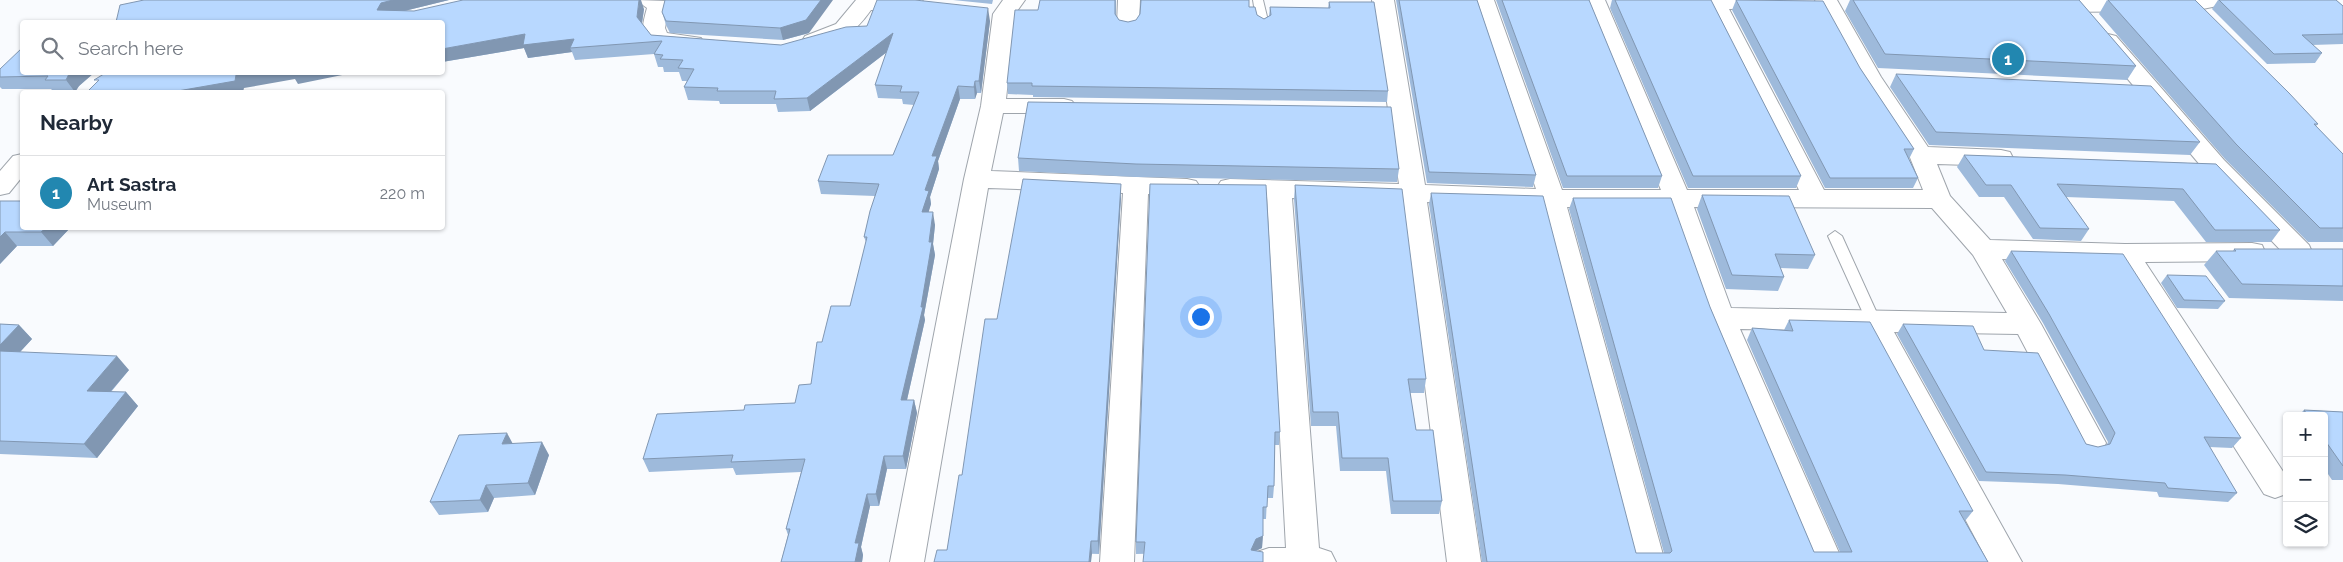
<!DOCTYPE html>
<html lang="en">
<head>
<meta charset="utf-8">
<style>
  body { margin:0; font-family:Raleway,sans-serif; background:#f2f2f3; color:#1f2937 }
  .controls { position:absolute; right:15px; bottom:15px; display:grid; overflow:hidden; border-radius:5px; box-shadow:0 1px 4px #0004 }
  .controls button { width:45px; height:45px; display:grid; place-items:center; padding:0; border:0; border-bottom:1px solid #e0e1e3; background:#fff; color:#1f2937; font:25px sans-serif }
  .you { position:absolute; left:1200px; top:316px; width:18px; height:18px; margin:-12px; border:4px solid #fff; border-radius:50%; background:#1a73e8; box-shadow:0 0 0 8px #1a73e833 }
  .badge { display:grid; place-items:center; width:32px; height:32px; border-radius:50%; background:#2287b0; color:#fff; font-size:16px; font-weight:700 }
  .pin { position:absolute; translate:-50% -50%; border:2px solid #fff; box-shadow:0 1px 5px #0006 }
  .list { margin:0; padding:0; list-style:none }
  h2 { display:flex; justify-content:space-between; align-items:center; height:65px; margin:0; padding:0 20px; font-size:21px }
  h2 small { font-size:16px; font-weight:400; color:#747a83 }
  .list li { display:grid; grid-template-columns:32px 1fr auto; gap:15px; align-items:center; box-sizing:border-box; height:75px; padding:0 20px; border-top:1px solid #e0e1e3 }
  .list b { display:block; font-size:19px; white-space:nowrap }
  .list p { margin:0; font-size:16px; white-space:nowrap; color:#747a83 }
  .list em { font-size:16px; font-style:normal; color:#747a83 }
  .icon { flex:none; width:28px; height:28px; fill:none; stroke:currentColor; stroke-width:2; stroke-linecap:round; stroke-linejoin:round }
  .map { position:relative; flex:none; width:2343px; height:562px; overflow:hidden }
  .search { position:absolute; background:#fff; box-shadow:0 1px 4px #0004; left:20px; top:20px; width:425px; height:55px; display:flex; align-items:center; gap:12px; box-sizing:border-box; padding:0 18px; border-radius:5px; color:#747a83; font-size:19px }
  .panel { position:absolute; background:#fff; box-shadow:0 1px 4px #0004; left:20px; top:90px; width:425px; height:140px; border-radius:5px }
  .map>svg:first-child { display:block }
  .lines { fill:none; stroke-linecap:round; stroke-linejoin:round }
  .lane-casing { stroke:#9fa5ac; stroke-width:2 }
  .street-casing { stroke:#9fa5ac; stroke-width:2 }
  .secondary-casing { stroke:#9fa5ac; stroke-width:2 }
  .lane { fill:#fff; fill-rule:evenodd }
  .street { fill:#fff; fill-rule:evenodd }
  .secondary { fill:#fff; fill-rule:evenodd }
  .wall { fill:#9ebadb }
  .shaded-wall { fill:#8197b2 }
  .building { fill:#b8d8ff; stroke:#8197b2 }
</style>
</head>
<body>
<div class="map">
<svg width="2343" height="562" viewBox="0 0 2343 562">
  <rect width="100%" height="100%" fill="#f9fbfe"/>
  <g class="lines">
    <!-- lane casing -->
    <g class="lane-casing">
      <path id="lane" d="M1253,0H1263L1269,25L1267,27L1263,28L1257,25Z
        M1835,231L1842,236L1881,322L1879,326H1869L1867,322L1828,236Z"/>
    </g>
    <!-- street casing -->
    <g class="street-casing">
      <path id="street" d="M636,0L666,1L669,6L665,28L667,33L701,38L704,43L701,48C684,52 645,51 643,28C643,22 645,15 647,8Z
        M856,0H922L925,4L922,9L871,10C857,30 833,53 805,46L802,41L805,36L836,24Z
        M1003,0H1025L1015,14L1006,99H1064L1072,101L1076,106L1072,111L1064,113H1003L991,171L1187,179L1196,181L1200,187L1196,193L1187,195L1148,194L1134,562H1100L1123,193L988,188L924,562H890L964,179L981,106L993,14Z
        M1118,0H1140L1139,24L1136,29L1128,31L1120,29L1117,24Z
        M1372,0H1394L1425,185L1536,189L1472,0H1494L1562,190H1661L1583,0H1605L1687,190H1799L1708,9L1667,7L1664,2L1666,0H1781L1783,3L1780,8L1729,9L1824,190H1923L1909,155L1857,77L1815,0H1837L1881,77L1928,147L2001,150L2010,152L2013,158L2010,164L2001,166L1937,164L1950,196L1990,240L2125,244L2252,243L2262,245L2265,252L2262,259L2252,261L2145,262L2286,476V494L2275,498L2264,494L2117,262L2002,259L2041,324L2106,443L2102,452L2091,455L2080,452L2018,334L1894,332L2022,562H1988L1865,331L1740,329L1843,562H1809L1707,318L1668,207H1567L1665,562H1631L1541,206L1427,202L1481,562H1447L1402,201L1292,198L1319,548L1331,552L1336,562H1252L1257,552L1269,548H1286L1267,197L1221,193L1217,187L1221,181L1230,179L1399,184ZM1694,207L1932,208L1973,255L2007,313L1731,308Z
        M2046,0H2225L2222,5L2193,11L2048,12L2040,11L2037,6L2040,1Z
        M2108,34L2116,36L2224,160L2309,245L2312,252L2309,259L2299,261L2289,259L2206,172L2100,46L2097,41L2100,36Z"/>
    </g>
    <!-- secondary casing -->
    <g class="secondary-casing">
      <path id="secondary" d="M22,154V177L9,193L0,195V171L13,156Z"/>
    </g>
    <!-- lane -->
    <use href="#lane" class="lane"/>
    <!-- street -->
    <use href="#street" class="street"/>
    <!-- secondary -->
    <use href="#secondary" class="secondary"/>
  </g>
  <!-- wall -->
  <path class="wall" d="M144,0H449L404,11H414L644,9L642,24L651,35L781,45L867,26L990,21L981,93H977L975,99H960L938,161L939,169L930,197L931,204L928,212L935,225L933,244L935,255L924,315L925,320L907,400H914L917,413L906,469H887L879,506H870L861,547L863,555L862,562H781L788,535L786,529L801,472L736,475L733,468L649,472L643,459L744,410L795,403L811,384L822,342L850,306L866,242L864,237L875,196L821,194L818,181L893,155L914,105L903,104L902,99L878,98L875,85L887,52L810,111L778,112L776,104H720L719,101L688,100L684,87L687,81H682L679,72H664L663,67H658L654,54L575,60L572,52L528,58L524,48L442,62Z
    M665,0L809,33L783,40L670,33L666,25L662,12Z
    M953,0H993L992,4Z
    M1116,0V15L1119,20L1128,22L1249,7L1257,15L1264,19L1269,16L1270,7L1328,8L1329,2L1388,91L1387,102L1033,97V95L1008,94L1007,83L1038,10Z
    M1396,0H1477L1536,175L1533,187L1427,183Z
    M1496,0H1589L1662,176L1658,188H1563Z
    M1612,0H1711L1801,176L1796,188H1688L1610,8Z
    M1736,0L1860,68L1914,149L1909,159L1918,178L1913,188H1825L1732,10Z
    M1850,0H2079L2136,66L2127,80L1878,68L1845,11Z
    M2107,0L2318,124L2316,126L2343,154V242H2308L2225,159L2099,14Z
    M2218,0H2336L2343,6V44L2312,45L2322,53L2315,63L2267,64L2212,9Z
    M0,69L22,72H95L79,86L75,92H54L51,89H2L0,87Z
    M1896,74L2200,142L2190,155L1929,145L1890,87Z
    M1964,155L2216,164L2280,230L2271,242H2206L2174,201L2066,197L2089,229L2081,241L2033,239L2004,197H1979L1957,167Z
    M1018,158L1399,169L1397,182L1136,177L1019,171Z
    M1150,184L1280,432L1279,445H1275L1274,486L1273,498H1267L1266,519H1263L1262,548L1256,551L1136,554V542Z
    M1295,185L1426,379L1424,393H1410L1416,430L1442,501L1439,514H1391L1386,471H1340L1336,426H1311L1294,199Z
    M1431,193L1636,553H1664L1569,209L1573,198L1710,307L1814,552H1840L1747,340L1752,328L1784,330L1789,320L1973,511L1965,521L1988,562H1482L1429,204Z
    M1702,195L1815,255L1808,269L1780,268L1784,277L1778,291L1726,289L1697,209Z
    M1121,197L1099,554L947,550L962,475L997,319Z
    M0,201L22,228H70L53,246H17L0,264Z
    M2234,249H2343V301L2229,298L2204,265L2216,251H2233Z
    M2011,251L2241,438L2232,448L2209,447L2237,493L2228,502L2159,497L2157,492L2058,484L1979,481L1897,334L1903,324L1984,350L2086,444L2098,447L2106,446L2108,442L2043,323L2005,261Z
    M2167,275L2225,301L2218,309L2177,308L2161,283Z
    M0,324L19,325L32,339L20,352L129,370L111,392H126L138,406L97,458L0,454Z
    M2304,410L2343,412V480H2332L2324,468V416H2298Z
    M513,444L549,455L535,495L494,498L488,512L439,515L430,502Z"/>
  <!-- shaded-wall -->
  <path class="shaded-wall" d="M393,0H449L388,15L377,10L381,3Z
    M639,0H641L644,9L641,29L637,17Z
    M821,0H833L809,33L783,40L780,28Z
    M988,8L990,21L981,93L979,81Z
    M893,33L896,45L810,111L807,98Z
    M525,34L574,39L570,48L572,52L528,58L524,48L442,62V49Z
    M70,72H95L79,86L75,92L66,80Z
    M253,72H357L298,84L295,79L244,88L243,92H172L236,75Z
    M975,81L977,93L975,99L974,87Z
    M958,86L960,99L938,161L939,169L930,197L931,204L925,225L922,212L925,190L932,156Z
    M1121,184V197L1099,554L1098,541Z
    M933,212L935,225L933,244L935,255L924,315L925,320L904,413L901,400L921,307Z
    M46,228H70L53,246L41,232Z
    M5,232L17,246L0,264V237Z
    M19,325L32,339L8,365L0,357V345Z
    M117,356L129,370L99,405L87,391Z
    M126,392L138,406L97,458L84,444Z
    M914,400L917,413L906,469L903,456Z
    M507,433L514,446L502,444Z
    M542,442L549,455L535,495L528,483Z
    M884,456L887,469L879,506L876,494Z
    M486,485L494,498L488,512L480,500Z
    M867,494L870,506L861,547L863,555L862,562H855V543Z
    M1263,536L1262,548L1255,551L1251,550L1256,539Z
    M1091,541L1092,554L1091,562H1089Z"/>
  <!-- building -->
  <path class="building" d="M144,0H393L381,3L377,10L414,11L463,0H639L637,17L651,35L781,45L846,27L867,26L877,0H915L988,8L979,81H975L974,87L958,86L932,156H937L925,190L929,191L922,212H933L929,242H932L921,307H923L901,400H914L903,456H884L876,494H867L855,543H859L855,562H781L790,529H786L805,459L731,462L733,455L643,459L657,414L744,410L745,405L795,403L799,385L811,384L817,342H822L831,306H850L867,237H864L870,211L879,184L818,181L828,155H893L919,92H900L902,86L875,85L893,33L807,98L774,99L776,91H717L718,88L684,87L694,69L678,68L683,60L660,59L663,55L654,54L662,41L570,48L574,39L523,45L525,34L442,49V22H116L120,5Z
    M665,0H821L806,20L780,28L666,21L662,12Z
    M1040,0H1115V14L1119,20L1128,22L1136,20L1140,14L1141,0H1249V7H1255L1257,15L1264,19L1271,15L1270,7L1330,8L1329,2H1374L1388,91L1032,86V83H1007L1015,10H1038Z
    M1399,0H1477L1536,175L1429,172Z
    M1502,0H1589L1662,176H1567Z
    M1615,0H1711L1801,176H1693Z
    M1736,0L1823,1L1860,68L1914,149H1904L1918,178H1830Z
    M1853,0H2079L2136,66L1885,54Z
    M2108,0H2195L2289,93L2318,124H2314L2343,154V228H2320L2236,144Z
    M2219,0H2336L2343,6V34L2302,35L2322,53L2274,54Z
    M22,48V72H70L66,80H45L48,76L0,77V69Z
    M107,72H253L236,75L235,81L172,92H87L99,80H94Z
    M1896,74L2151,86L2200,142L1936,132Z
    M1028,102L1391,107L1399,169L1136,164L1018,158Z
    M1964,155L2216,164L2280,230H2215L2183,189L2057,184L2089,229L2040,228L2011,185H1986Z
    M1023,179L1121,184L1098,541H1091L1089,562H934L937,550H947L959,475H962L985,319H997Z
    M1150,184L1266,185L1280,432H1275L1274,486H1268L1267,507H1263V536L1256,539L1251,550L1263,552V562H1143L1145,542H1136Z
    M1295,185L1402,189L1426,379H1408L1416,430H1433L1442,501H1393L1388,458H1342L1338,412H1313Z
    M1431,193L1543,196L1636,553H1670L1672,551L1573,198H1671L1710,307L1814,552H1852L1752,328L1793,331L1789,320L1870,322L1973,511H1959L1988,562H1487Z
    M1702,195L1789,196L1815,255L1775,254L1784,277L1732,275Z
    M0,201H22V228H46L41,232H5L0,237Z
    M2234,249H2343V286L2242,284L2216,251H2236Z
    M2011,251L2123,254L2241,438L2204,437L2237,493L2168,488L2165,483L2065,475L1986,472L1903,324L1973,326L1984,350L2038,353L2086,444L2098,447L2110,444L2115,433L2049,314Z
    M2167,275L2206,276L2225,301L2184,300Z
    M0,324L19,325L0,345Z
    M0,351L117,356L87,391L126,392L84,444L0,441Z
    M2304,410L2343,412V466L2324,439V416H2308Z
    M507,433L502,444L542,442L528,483L486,485L480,500L430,502L459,435Z"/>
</svg>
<div class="controls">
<button>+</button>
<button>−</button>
<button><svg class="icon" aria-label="layers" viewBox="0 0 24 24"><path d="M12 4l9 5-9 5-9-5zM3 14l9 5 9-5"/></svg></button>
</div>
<div class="you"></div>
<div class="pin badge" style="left:2008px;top:59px">1</div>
<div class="search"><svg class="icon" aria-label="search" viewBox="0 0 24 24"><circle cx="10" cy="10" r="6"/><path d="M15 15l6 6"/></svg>Search here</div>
<section class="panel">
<h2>Nearby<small></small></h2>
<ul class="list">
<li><span class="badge">1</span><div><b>Art Sastra</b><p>Museum</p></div><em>220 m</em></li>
</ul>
</section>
</div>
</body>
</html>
